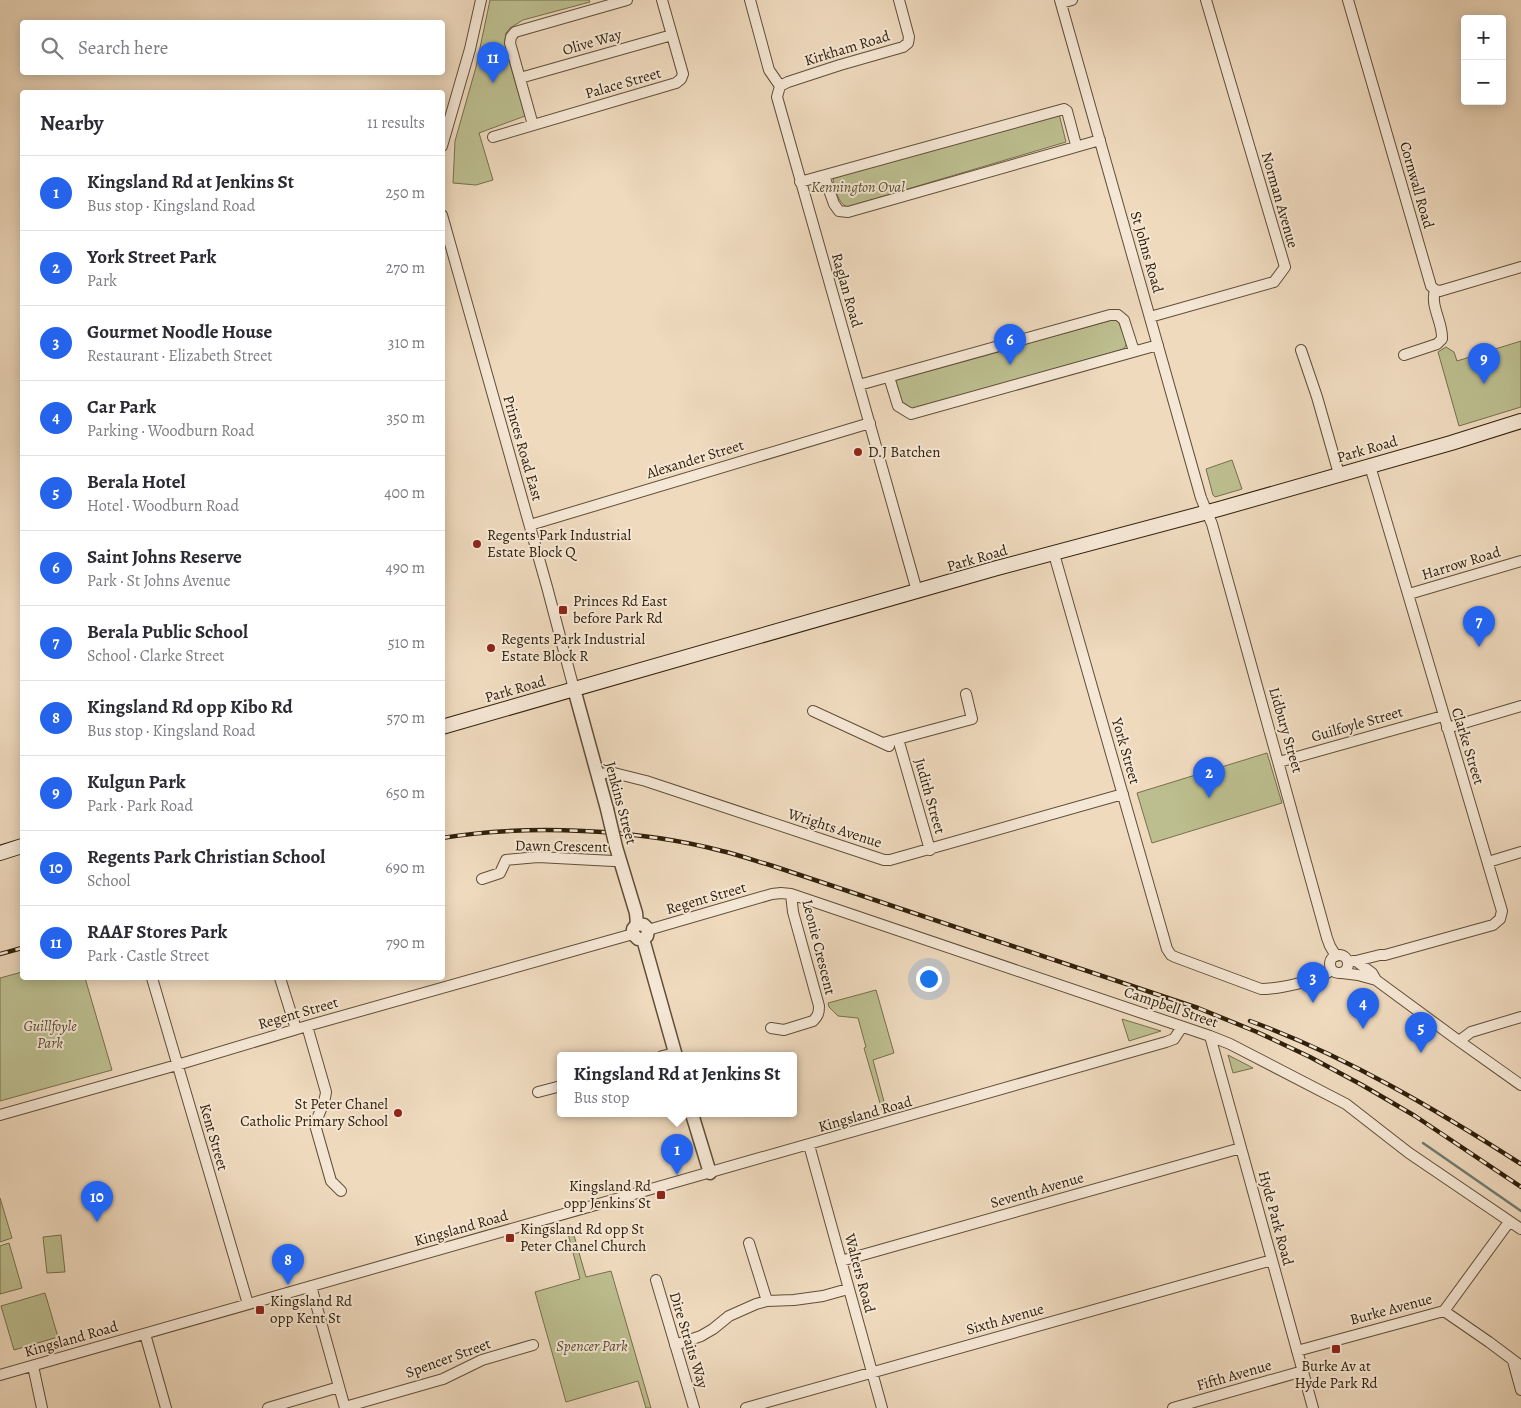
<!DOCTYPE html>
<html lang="en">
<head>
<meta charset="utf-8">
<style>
  body { margin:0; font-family:Alegreya,serif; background:#f2f2f3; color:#2b2b33 }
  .controls { position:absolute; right:15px; top:15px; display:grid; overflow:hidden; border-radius:5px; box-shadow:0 2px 12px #0003 }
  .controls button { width:45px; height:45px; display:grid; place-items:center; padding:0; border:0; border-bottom:1px solid #e1e1e2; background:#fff; color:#2b2b33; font:25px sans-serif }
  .you { position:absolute; left:928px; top:978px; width:18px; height:18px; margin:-12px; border:4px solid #fff; border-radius:50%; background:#1a73e8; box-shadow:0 0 0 8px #1a73e833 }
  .badge { display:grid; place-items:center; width:32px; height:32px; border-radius:50%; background:#2563eb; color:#fff; font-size:16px; font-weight:700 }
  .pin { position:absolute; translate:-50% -41px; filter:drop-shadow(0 1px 2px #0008) }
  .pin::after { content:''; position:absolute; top:26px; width:18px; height:15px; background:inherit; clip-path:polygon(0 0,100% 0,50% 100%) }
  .popup { position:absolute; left:557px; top:1052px; width:240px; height:65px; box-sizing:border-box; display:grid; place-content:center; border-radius:5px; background:#fff; filter:drop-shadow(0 1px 4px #0005); font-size:16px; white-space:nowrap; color:#7c7c81 }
  .popup b { font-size:19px; color:#2b2b33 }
  .popup::after { content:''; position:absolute; left:50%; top:100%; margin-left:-10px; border:10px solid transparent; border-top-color:#fff }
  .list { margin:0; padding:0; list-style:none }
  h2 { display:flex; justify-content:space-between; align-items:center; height:65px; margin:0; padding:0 20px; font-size:21px }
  h2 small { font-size:16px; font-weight:400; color:#7c7c81 }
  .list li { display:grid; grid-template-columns:32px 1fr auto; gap:15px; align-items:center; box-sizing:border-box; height:75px; padding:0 20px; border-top:1px solid #e1e1e2 }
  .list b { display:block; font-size:19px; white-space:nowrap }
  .list p { margin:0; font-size:16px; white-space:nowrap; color:#7c7c81 }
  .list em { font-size:16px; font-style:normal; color:#7c7c81 }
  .icon { flex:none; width:28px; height:28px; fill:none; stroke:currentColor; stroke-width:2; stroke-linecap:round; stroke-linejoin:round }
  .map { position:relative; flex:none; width:1521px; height:1408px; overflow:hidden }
  .search { position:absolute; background:#fff; box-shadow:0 2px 12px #0003; left:20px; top:20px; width:425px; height:55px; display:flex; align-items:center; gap:12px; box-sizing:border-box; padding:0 18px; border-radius:5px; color:#7c7c81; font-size:19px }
  .panel { position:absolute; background:#fff; box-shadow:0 2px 12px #0003; left:20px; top:90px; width:425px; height:890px; border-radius:5px }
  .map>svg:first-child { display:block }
  .green { fill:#bcbe8f; stroke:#766f4d }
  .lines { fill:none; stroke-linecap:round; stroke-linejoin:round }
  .stream { stroke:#707c72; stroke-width:2.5 }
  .minor-casing { stroke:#604e38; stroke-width:12 }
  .tertiary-casing { stroke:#604e38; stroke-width:15 }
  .secondary-casing { stroke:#30200b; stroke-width:16 }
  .minor { stroke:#f5e7d5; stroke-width:10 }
  .tertiary { stroke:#f5e7d5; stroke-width:12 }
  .secondary { stroke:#f5e7d5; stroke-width:14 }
  .rail-casing { stroke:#30200b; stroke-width:4.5 }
  .rail { stroke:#f5e7d5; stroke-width:2.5; stroke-dasharray:8; stroke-linecap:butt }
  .tertiary-bridge-casing { stroke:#604e38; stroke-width:15; stroke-linecap:butt }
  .tertiary-bridge { stroke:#f5e7d5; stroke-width:12 }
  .poi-dot { fill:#8f2418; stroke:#f5e7d5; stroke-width:2 }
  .labels { text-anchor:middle; stroke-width:4; stroke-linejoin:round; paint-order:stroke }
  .street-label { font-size:15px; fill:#30200b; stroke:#f5e7d5 }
  .park-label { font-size:15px; font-style:italic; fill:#5a4f33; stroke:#f5e7d5 }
  .poi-label { font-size:15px; fill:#30200b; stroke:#f5e7d5; text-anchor:start }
</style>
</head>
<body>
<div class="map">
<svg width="1521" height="1408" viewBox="0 0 1521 1408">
  <rect width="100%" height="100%" fill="#efdabe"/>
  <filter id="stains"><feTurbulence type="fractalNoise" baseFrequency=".004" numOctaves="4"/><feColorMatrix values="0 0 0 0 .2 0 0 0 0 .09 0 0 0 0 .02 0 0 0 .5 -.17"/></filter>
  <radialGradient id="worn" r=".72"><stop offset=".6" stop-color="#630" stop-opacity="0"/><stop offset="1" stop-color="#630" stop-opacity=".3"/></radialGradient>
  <!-- green -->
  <path class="green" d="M490,0H589L590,2L523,20L510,28L506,33L505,40L507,54L525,116L479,133L493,180L476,185L453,183L455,141L476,67Z
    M1059,114L1066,142L847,207C837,202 836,190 833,180L835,176Z
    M1116,319L1119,323L1127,343L1124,349L913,409L901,401L895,380Z
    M1521,341V407L1459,426L1438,352L1446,347L1454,352L1457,361Z
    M1232,460L1242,489L1215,497L1213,495L1206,469Z
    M1267,753L1282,803L1152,843L1137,793Z
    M22,972V978H85L112,1070L0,1101V978Z
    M876,990L894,1053L873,1060L886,1109L882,1110L864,1048L866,1047L858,1018L838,1016L829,1007L828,1003Z
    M1122,1019L1161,1031L1129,1041Z
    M1228,1055L1253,1068L1233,1073Z
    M0,1198L12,1238L0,1242Z
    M571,1225L586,1277L611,1271L651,1408H646L638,1381L566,1402L535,1292L580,1279L566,1226Z
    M61,1235L65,1272L47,1273L43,1237Z
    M9,1243L22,1288L0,1294V1246Z
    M45,1293L58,1337L14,1350L1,1306Z"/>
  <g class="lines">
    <!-- stream -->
    <path class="stream" d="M1423,1143L1521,1211"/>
    <!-- minor casing -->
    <g class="minor-casing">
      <path id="minor" d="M750,0L769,70L780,86L777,97L917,591
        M1060,0L1201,498L1212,524L1327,938L1330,946L1336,956
        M1348,0L1431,286L1435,290L1440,291L1521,267
        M1061,3L1072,0
        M520,78L672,35
        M780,86L788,82L840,65L903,47L908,43L909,37L899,0
        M533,125L510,43L511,37L515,32L627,0
        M493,137L676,83L681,79L683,74L662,0
        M442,146L470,49L481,0
        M824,176L834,204L839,211L848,212L1100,140
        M800,182L1064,109L1067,111L1076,145
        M442,215L547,587L574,689
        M1150,317L1274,282L1285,267L1206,0
        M1301,350L1317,397L1339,474
        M1404,355L1437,344L1442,339C1443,322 1430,307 1435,290
        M889,377L898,406L911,414L1158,345
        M859,385L1110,315H1118L1124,320L1134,351
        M530,525L870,423
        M1054,554L1167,949L1171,955L1175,957L1261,989C1280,989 1316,981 1332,970
        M1409,594L1521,561
        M813,711L889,746
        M1447,728L1521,706
        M898,739L930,850
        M883,743L972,719L966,694
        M1279,762L1443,716
        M597,775L610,772L646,781L884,860H890L1123,794
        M1488,862L1521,852
        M482,879L500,873L506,860L538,857L613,861H620
        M648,930L772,894L781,893L791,894L1210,1036L1230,1044L1346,1104L1409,1153L1521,1229
        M1330 964a9 9 0 1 1 18 0a9 9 0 1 1-18 0Z
        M1353,961H1356L1372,973L1376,980
        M1356,961L1380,955H1385L1493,925L1500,919L1502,911L1370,466
        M1342,973L1358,975L1376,980L1459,1041L1521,1085
        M152,978L248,1304
        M280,978L296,1029
        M307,1026L326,1092C325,1104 318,1114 315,1125L331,1181L341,1191
        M771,1028L784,1030L813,1021C818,1016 819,1013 819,1006L793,912L791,894
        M1210,1036L1313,1408
        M1459,1041L1471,1032L1521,1017
        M662,1056L675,1053
        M538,1092L561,1086
        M0,1115L177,1065L307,1026L633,934
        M809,1145L882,1408
        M749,1243L767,1301
        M841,1261L1241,1148
        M656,1280L694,1408
        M311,1286L345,1408
        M1444,1311L1489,1342L1521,1366
        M145,1334L166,1408
        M675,1345L701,1336L713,1329L729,1316L756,1304L767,1301L794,1300L823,1296L848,1289
        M1297,1351L1444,1311L1509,1222
        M1513,1361L1521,1390
        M33,1366L42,1408
        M0,1375L1166,1042L1174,1039L1182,1027
        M345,1407L443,1379L482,1360L533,1345
        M268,1408L339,1387
        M746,1408L1272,1260
        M1173,1408L1303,1371"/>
    </g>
    <!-- tertiary casing -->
    <g class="tertiary-casing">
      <path id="tertiary" d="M574,689L607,809
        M616,847L636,913L637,924
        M637,924L644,925L648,929L647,936L643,939
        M637,924L633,929V934L638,939H643
        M643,939L676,1056
        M692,1114L710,1173"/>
    </g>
    <!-- secondary casing -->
    <g class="secondary-casing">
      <path id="secondary" d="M442,727L997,568L1219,509L1451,443L1521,421
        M0,853L22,846"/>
    </g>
    <!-- minor -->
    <use href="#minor" class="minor"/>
    <!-- tertiary -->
    <use href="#tertiary" class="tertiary"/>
    <!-- secondary -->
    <use href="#secondary" class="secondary"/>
    <!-- rail casing -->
    <g class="rail-casing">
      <path id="rail" d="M442,838C528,824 639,829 722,851C739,855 756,861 773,866L1198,1008L1257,1032L1310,1057L1362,1085L1415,1116L1521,1187
        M0,954L22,948
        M1250,1021C1346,1056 1435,1109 1521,1164"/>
    </g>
    <!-- rail -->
    <use href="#rail" class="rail"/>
    <!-- tertiary-bridge casing -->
    <g class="tertiary-bridge-casing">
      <path id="tertiary-bridge" d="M607,809L616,847"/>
    </g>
    <!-- tertiary-bridge -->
    <use href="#tertiary-bridge" class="tertiary-bridge"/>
  </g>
  <!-- markers -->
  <g class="poi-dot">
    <circle cx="858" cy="452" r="5"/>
    <circle cx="477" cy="544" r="5"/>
    <rect x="558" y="605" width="10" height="10" rx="2.5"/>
    <circle cx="491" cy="648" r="5"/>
    <circle cx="398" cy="1113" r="5"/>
    <rect x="656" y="1190" width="10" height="10" rx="2.5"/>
    <rect x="505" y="1233" width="10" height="10" rx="2.5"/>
    <rect x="255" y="1305" width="10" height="10" rx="2.5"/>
    <rect x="1331" y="1344" width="10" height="10" rx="2.5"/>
  </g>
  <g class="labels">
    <!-- street labels -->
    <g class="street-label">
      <text transform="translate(592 42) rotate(-16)" y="5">Olive Way</text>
      <text transform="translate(847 48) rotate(-17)" y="5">Kirkham Road</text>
      <text transform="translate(623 83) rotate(-16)" y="5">Palace Street</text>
      <text transform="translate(1417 185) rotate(74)" y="5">Cornwall Road</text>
      <text transform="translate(1280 200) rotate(74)" y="5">Norman Avenue</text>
      <text transform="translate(1147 252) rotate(74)" y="5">St Johns Road</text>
      <text transform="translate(847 290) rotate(74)" y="5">Raglan Road</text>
      <text transform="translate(523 448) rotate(74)" y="5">Princes Road East</text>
      <text transform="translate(1367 449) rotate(-16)" y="5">Park Road</text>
      <text transform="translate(695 459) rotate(-17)" y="5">Alexander Street</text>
      <text transform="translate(977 558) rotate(-16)" y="5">Park Road</text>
      <text transform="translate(1461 563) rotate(-17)" y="5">Harrow Road</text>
      <text transform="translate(515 689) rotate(-16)" y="5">Park Road</text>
      <text transform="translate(1357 724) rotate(-16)" y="5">Guilfoyle Street</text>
      <text transform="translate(1286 730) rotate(74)" y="5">Lidbury Street</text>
      <text transform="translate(1468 746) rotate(73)" y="5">Clarke Street</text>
      <text transform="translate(1126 751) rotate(74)" y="5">York Street</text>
      <text transform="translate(930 796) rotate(74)" y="5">Judith Street</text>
      <text transform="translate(621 803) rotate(75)" y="5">Jenkins Street</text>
      <text transform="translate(835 828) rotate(18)" y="5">Wrights Avenue</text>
      <text transform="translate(561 846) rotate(1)" y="5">Dawn Crescent</text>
      <text transform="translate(706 898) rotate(-16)" y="5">Regent Street</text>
      <text transform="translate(819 947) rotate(76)" y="5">Leonie Crescent</text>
      <text transform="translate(1171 1007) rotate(19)" y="5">Campbell Street</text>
      <text transform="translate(298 1013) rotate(-16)" y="5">Regent Street</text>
      <text transform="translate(865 1114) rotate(-16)" y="5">Kingsland Road</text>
      <text transform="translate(214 1137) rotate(74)" y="5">Kent Street</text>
      <text transform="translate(1037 1190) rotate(-16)" y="5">Seventh Avenue</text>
      <text transform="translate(1276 1218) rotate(75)" y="5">Hyde Park Road</text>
      <text transform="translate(461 1228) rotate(-16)" y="5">Kingsland Road</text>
      <text transform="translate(860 1273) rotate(75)" y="5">Walters Road</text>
      <text transform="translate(1391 1309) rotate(-15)" y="5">Burke Avenue</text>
      <text transform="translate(1005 1319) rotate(-16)" y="5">Sixth Avenue</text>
      <text transform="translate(71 1339) rotate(-16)" y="5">Kingsland Road</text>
      <text transform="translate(689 1340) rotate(73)" y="5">Dire Straits Way</text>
      <text transform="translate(448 1358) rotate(-20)" y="5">Spencer Street</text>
      <text transform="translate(1234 1375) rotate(-16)" y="5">Fifth Avenue</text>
    </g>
    <!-- park labels -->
    <g class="park-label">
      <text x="858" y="192">Kennington Oval</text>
      <text x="50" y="1031">Guillfoyle<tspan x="50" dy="17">Park</tspan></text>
      <text x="592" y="1351">Spencer Park</text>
    </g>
    <!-- poi labels -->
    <g class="poi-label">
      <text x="868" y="457">D.J Batchen</text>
      <text x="487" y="540">Regents Park Industrial<tspan x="487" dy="17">Estate Block Q</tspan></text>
      <text x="573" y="606">Princes Rd East<tspan x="573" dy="17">before Park Rd</tspan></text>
      <text x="501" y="644">Regents Park Industrial<tspan x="501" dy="17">Estate Block R</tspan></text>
      <text x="388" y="1109" text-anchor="end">St Peter Chanel<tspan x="388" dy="17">Catholic Primary School</tspan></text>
      <text x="651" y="1191" text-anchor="end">Kingsland Rd<tspan x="651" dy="17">opp Jenkins St</tspan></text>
      <text x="520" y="1234">Kingsland Rd opp St<tspan x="520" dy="17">Peter Chanel Church</tspan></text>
      <text x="270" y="1306">Kingsland Rd<tspan x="270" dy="17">opp Kent St</tspan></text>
      <text x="1336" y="1371" text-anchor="middle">Burke Av at<tspan x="1336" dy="17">Hyde Park Rd</tspan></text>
    </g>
  </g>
  <rect width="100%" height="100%" filter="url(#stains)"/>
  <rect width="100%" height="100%" fill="url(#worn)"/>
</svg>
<div class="controls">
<button>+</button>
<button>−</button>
</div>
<div class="you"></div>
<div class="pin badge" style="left:677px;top:1175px">1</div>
<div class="popup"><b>Kingsland Rd at Jenkins St</b>Bus stop</div>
<div class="pin badge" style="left:1209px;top:798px">2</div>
<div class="pin badge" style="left:1313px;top:1003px">3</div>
<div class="pin badge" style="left:1363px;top:1029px">4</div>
<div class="pin badge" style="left:1421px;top:1053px">5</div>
<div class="pin badge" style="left:1010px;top:365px">6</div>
<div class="pin badge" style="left:1479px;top:647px">7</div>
<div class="pin badge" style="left:288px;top:1285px">8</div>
<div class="pin badge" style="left:1484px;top:384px">9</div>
<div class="pin badge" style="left:97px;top:1222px">10</div>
<div class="pin badge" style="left:493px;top:83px">11</div>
<div class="search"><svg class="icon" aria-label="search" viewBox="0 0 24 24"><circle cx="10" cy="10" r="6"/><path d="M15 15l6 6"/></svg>Search here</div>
<section class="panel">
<h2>Nearby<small>11 results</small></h2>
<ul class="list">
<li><span class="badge">1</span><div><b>Kingsland Rd at Jenkins St</b><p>Bus stop · Kingsland Road</p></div><em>250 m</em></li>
<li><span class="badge">2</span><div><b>York Street Park</b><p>Park</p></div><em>270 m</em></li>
<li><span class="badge">3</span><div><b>Gourmet Noodle House</b><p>Restaurant · Elizabeth Street</p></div><em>310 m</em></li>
<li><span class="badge">4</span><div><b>Car Park</b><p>Parking · Woodburn Road</p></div><em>350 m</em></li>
<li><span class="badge">5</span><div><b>Berala Hotel</b><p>Hotel · Woodburn Road</p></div><em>400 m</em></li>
<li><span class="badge">6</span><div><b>Saint Johns Reserve</b><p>Park · St Johns Avenue</p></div><em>490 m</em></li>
<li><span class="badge">7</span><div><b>Berala Public School</b><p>School · Clarke Street</p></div><em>510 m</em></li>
<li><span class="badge">8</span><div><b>Kingsland Rd opp Kibo Rd</b><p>Bus stop · Kingsland Road</p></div><em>570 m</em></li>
<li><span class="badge">9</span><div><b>Kulgun Park</b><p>Park · Park Road</p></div><em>650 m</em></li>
<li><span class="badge">10</span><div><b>Regents Park Christian School</b><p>School</p></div><em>690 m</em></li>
<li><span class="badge">11</span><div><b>RAAF Stores Park</b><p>Park · Castle Street</p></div><em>790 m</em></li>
</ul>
</section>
</div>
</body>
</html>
